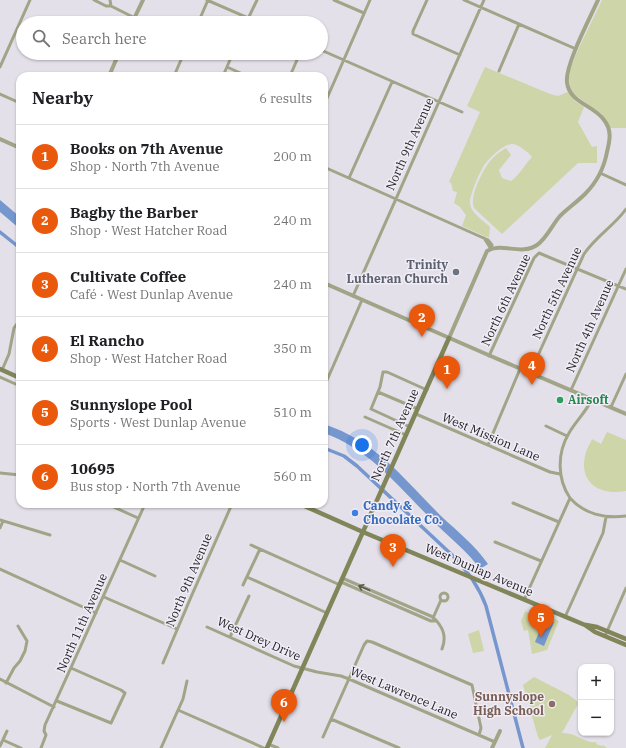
<!DOCTYPE html>
<html lang="en">
<head>
<meta charset="utf-8">
<style>
  body { margin:0; font-family:"IBM Plex Serif",serif; background:#f6f6f6; color:#202124 }
  .controls { position:absolute; right:12px; bottom:12px; display:grid; overflow:hidden; border-radius:8px; box-shadow:0 1px 3px #0004 }
  .controls button { width:36px; height:36px; display:grid; place-items:center; padding:0; border:0; border-bottom:1px solid #e0e0e0; background:#fff; color:#202124; font:20px sans-serif }
  .you { position:absolute; left:362px; top:445px; width:14px; height:14px; margin:-10px; border:3px solid #fff; border-radius:50%; background:#1a73e8; box-shadow:0 0 0 6px #1a73e833 }
  .badge { display:grid; place-items:center; width:26px; height:26px; border-radius:50%; background:#ea580c; color:#fff; font-size:13px; font-weight:700 }
  .pin { position:absolute; translate:-50% -33px; filter:drop-shadow(0 1px 2px #0008) }
  .pin::after { content:''; position:absolute; top:21px; width:14px; height:12px; background:inherit; clip-path:polygon(0 0,100% 0,50% 100%) }
  .list { margin:0; padding:0; list-style:none }
  h2 { display:flex; justify-content:space-between; align-items:center; height:52px; margin:0; padding:0 16px; font-size:17px }
  h2 small { font-size:13px; font-weight:400; color:#757577 }
  .list li { display:grid; grid-template-columns:26px 1fr auto; gap:12px; align-items:center; box-sizing:border-box; height:64px; padding:0 16px; border-top:1px solid #e0e0e0 }
  .list b { display:block; font-size:15px; white-space:nowrap }
  .list p { margin:0; font-size:13px; white-space:nowrap; color:#757577 }
  .list em { font-size:13px; font-style:normal; color:#757577 }
  .icon { flex:none; width:22px; height:22px; fill:none; stroke:currentColor; stroke-width:2; stroke-linecap:round; stroke-linejoin:round }
  .map { position:relative; flex:none; width:626px; height:748px; overflow:hidden }
  .search { position:absolute; background:#fff; box-shadow:0 1px 3px #0004; left:16px; top:16px; width:312px; height:44px; display:flex; align-items:center; gap:10px; box-sizing:border-box; padding:0 14px; border-radius:22px; color:#757577; font-size:15px }
  .panel { position:absolute; background:#fff; box-shadow:0 1px 3px #0004; left:16px; top:72px; width:312px; height:436px; border-radius:12px }
  .map>svg:first-child { display:block }
  .green { fill:#ced5a8 }
  .water { fill:#7597ce }
  .lines { fill:none; stroke-linecap:round; stroke-linejoin:round }
  .canal { stroke:#7597ce; stroke-width:3.5 }
  .minor { stroke:#a1a487; stroke-width:3 }
  .tertiary { stroke:#a1a487; stroke-width:4 }
  .secondary { stroke:#818559; stroke-width:4.5 }
  .oneway { stroke:#5a5a4e }
  .worship-dot { fill:#6b7280; stroke:#f1edf6; stroke-width:1.5 }
  .leisure-dot { fill:#2e9e5b; stroke:#f1edf6; stroke-width:1.5 }
  .shop-dot { fill:#3f7fe0; stroke:#f1edf6; stroke-width:1.5 }
  .education-dot { fill:#8d6e63; stroke:#f1edf6; stroke-width:1.5 }
  .labels { text-anchor:middle; stroke-width:3; stroke-linejoin:round; paint-order:stroke }
  .street-label { font-size:12px; fill:#1f1d20; stroke:#f1edf6 }
  .worship-label { font-size:12px; font-weight:bold; fill:#5b616d; stroke:#f1edf6; text-anchor:end }
  .leisure-label { font-size:12px; font-weight:bold; fill:#27864d; stroke:#f1edf6; text-anchor:start }
  .shop-label { font-size:12px; font-weight:bold; fill:#366cbe; stroke:#f1edf6; text-anchor:start }
  .education-label { font-size:12px; font-weight:bold; fill:#785e54; stroke:#f1edf6; text-anchor:end }
</style>
</head>
<body>
<div class="map">
<svg width="626" height="748" viewBox="0 0 626 748">
  <rect width="100%" height="100%" fill="#e4e0e9"/>
  <!-- green -->
  <path class="green" d="M602,0H626V128H610L602,114L575,95L571,89L569,80L570,71L576,54Z
    M485,67L550,94L558,96L568,92L575,101L584,107L578,122L592,147L597,146V163H578L502,234L474,208C469,197 483,169 491,160C495,155 501,151 506,148L511,155L499,170L502,178L511,181C517,178 526,163 532,157C528,152 518,144 512,144C503,144 487,160 483,167C479,174 469,196 470,204C471,213 484,221 490,227L489,238L462,226L466,215L460,207L454,203L457,192L453,191L451,183L449,182L480,112L467,106Z
    M607,432L626,440V491C601,496 579,484 585,456C586,450 590,444 592,439L601,444Z
    M534,610L559,621L547,650L532,654L528,630L524,631L521,621L525,611L531,614Z
    M479,630L484,651L473,653L468,634Z
    M534,677L569,695L577,701L578,704L562,733C577,732 584,744 597,742L596,744L602,746L603,745L607,748H545L552,735L540,740L538,737L523,685Z"/>
  <!-- water -->
  <path class="water" d="M0,200L20,217V229L0,212Z
    M324,424C377,442 403,478 441,516C458,532 475,545 488,564L480,569C468,552 452,540 437,525C402,491 372,450 324,433Z
    M545,618L554,622L544,646L535,642Z"/>
  <g class="lines">
    <!-- canal -->
    <path class="canal" d="M0,232L20,248
      M324,448L344,456L357,466L452,555C466,569 479,587 486,606L523,748"/>
    <!-- minor -->
    <path class="minor" d="M94,0L106,6H111L135,18
      M110,0L111,6
      M207,0L260,23
      M334,0L364,13
      M427,0L413,31V34L460,55
      M464,0L576,49
      M198,23L208,0
      M246,23L257,0
      M321,50L462,112
      M0,67L30,0
      M227,67L247,76
      M499,71L519,24
      M110,73L116,76
      M174,76L184,53
      M223,76L233,53
      M290,76L300,53
      M0,94L20,103
      M324,105L370,0
      M324,167L488,240L492,245L491,249
      M600,173L626,185
      M349,178L392,82
      M484,238L491,249
      M353,296L484,0
      M489,356L534,258L539,253L626,289
      M2,370L9,354L14,328L20,320
      M530,373L584,254C596,236 614,226 626,209
      M0,377L20,386
      M324,387L362,300
      M571,390L626,269
      M378,392L418,409
      M611,407L626,374
      M416,414L550,472L560,474
      M365,417L406,435
      M546,426L567,436
      M410,427L371,409L380,387L383,372H387L427,390
      M488,445L520,369
      M0,473L20,475
      M570,498C584,514 605,519 626,516
      M513,503L559,522
      M107,504L138,518
      M0,520L50,535
      M0,528L3,521
      M495,542L541,561
      M251,545L340,585
      M120,560L155,576
      M0,569L96,613
      M247,577L327,613
      M342,578L433,617C443,627 447,636 442,649
      M341,582L431,621H437
      M243,585L260,549
      M440 597a4 4 0 1 1 8 0a4 4 0 1 1-8 0Z
      M104,597L177,629
      M524,600L570,498C557,479 557,453 569,433C576,421 586,412 592,399
      M565,617L603,533L606,517
      M433,618L441,600
      M207,627L294,666L317,672L341,676L349,679L495,742
      M605,636L626,588
      M230,637L249,596
      M163,663L191,597L232,504
      M0,679L54,707
      M6,683L14,668L20,661L25,651L27,641L18,626
      M57,701L111,723L125,693L121,690L71,668
      M178,710L264,748
      M331,719L399,748
      M323,737L364,645L367,641L372,642L472,685L481,728L479,735
      M3,740L21,748
      M268,744L278,748
      M0,746L7,731
      M41,748L46,735L44,731L45,725L145,504
      M161,748L183,699L187,681"/>
    <!-- tertiary -->
    <path class="tertiary" d="M132,23L143,0
      M109,76L119,53
      M0,139L20,148
      M324,283L486,354L626,414
      M449,338L487,251C502,242 521,256 537,245C547,238 552,225 560,216C568,208 577,202 585,194C597,182 604,168 607,152C610,140 612,130 604,120C594,105 569,103 567,82C565,65 590,18 598,0
      M492,748L500,731"/>
    <!-- secondary -->
    <path class="secondary" d="M0,369L20,378
      M300,504L363,532L585,625L595,632L626,645
      M586,625L597,627L626,639
      M267,748L449,338"/>
  </g>
  <!-- one-way arrows -->
  <defs><path id="oneway-shaft" d="M-6 0H5M1.5-3L5.5 0L1.5 3" fill="none" stroke-width="1.6" stroke-linecap="round" stroke-linejoin="round"/></defs>
  <use class="oneway" href="#oneway-shaft" transform="translate(364 588) rotate(-157)"/>
  <!-- markers -->
  <circle class="worship-dot" cx="456" cy="272" r="4"/>
  <circle class="leisure-dot" cx="560" cy="400" r="4"/>
  <circle class="shop-dot" cx="355" cy="513" r="4"/>
  <circle class="education-dot" cx="552" cy="704" r="4"/>
  <g class="labels">
    <!-- street labels -->
    <g class="street-label">
      <text transform="translate(410 144) rotate(-66)" y="4">North 9th Avenue</text>
      <text transform="translate(557 293) rotate(-65)" y="4">North 5th Avenue</text>
      <text transform="translate(506 300) rotate(-65)" y="4">North 6th Avenue</text>
      <text transform="translate(590 326) rotate(-66)" y="4">North 4th Avenue</text>
      <text transform="translate(395 435) rotate(-66)" y="4">North 7th Avenue</text>
      <text transform="translate(491 437) rotate(23)" y="4">West Mission Lane</text>
      <text transform="translate(479 570) rotate(23)" y="4">West Dunlap Avenue</text>
      <text transform="translate(189 580) rotate(-67)" y="4">North 9th Avenue</text>
      <text transform="translate(82 623) rotate(-66)" y="4">North 11th Avenue</text>
      <text transform="translate(259 639) rotate(24)" y="4">West Drey Drive</text>
      <text transform="translate(404 693) rotate(23)" y="4">West Lawrence Lane</text>
    </g>
    <!-- worship labels -->
    <g class="worship-label">
      <text x="448" y="269">Trinity<tspan x="448" dy="14">Lutheran Church</tspan></text>
    </g>
    <!-- leisure labels -->
    <g class="leisure-label">
      <text x="568" y="404">Airsoft</text>
    </g>
    <!-- shop labels -->
    <g class="shop-label">
      <text x="363" y="510">Candy &amp;<tspan x="363" dy="14">Chocolate Co.</tspan></text>
    </g>
    <!-- education labels -->
    <g class="education-label">
      <text x="544" y="701">Sunnyslope<tspan x="544" dy="14">High School</tspan></text>
    </g>
  </g>
</svg>
<div class="controls">
<button>+</button>
<button>−</button>
</div>
<div class="you"></div>
<div class="pin badge" style="left:447px;top:389px">1</div>
<div class="pin badge" style="left:422px;top:337px">2</div>
<div class="pin badge" style="left:393px;top:567px">3</div>
<div class="pin badge" style="left:532px;top:385px">4</div>
<div class="pin badge" style="left:541px;top:637px">5</div>
<div class="pin badge" style="left:284px;top:722px">6</div>
<div class="search"><svg class="icon" aria-label="search" viewBox="0 0 24 24"><circle cx="10" cy="10" r="6"/><path d="M15 15l6 6"/></svg>Search here</div>
<section class="panel">
<h2>Nearby<small>6 results</small></h2>
<ul class="list">
<li><span class="badge">1</span><div><b>Books on 7th Avenue</b><p>Shop · North 7th Avenue</p></div><em>200 m</em></li>
<li><span class="badge">2</span><div><b>Bagby the Barber</b><p>Shop · West Hatcher Road</p></div><em>240 m</em></li>
<li><span class="badge">3</span><div><b>Cultivate Coffee</b><p>Café · West Dunlap Avenue</p></div><em>240 m</em></li>
<li><span class="badge">4</span><div><b>El Rancho</b><p>Shop · West Hatcher Road</p></div><em>350 m</em></li>
<li><span class="badge">5</span><div><b>Sunnyslope Pool</b><p>Sports · West Dunlap Avenue</p></div><em>510 m</em></li>
<li><span class="badge">6</span><div><b>10695</b><p>Bus stop · North 7th Avenue</p></div><em>560 m</em></li>
</ul>
</section>
</div>
</body>
</html>
